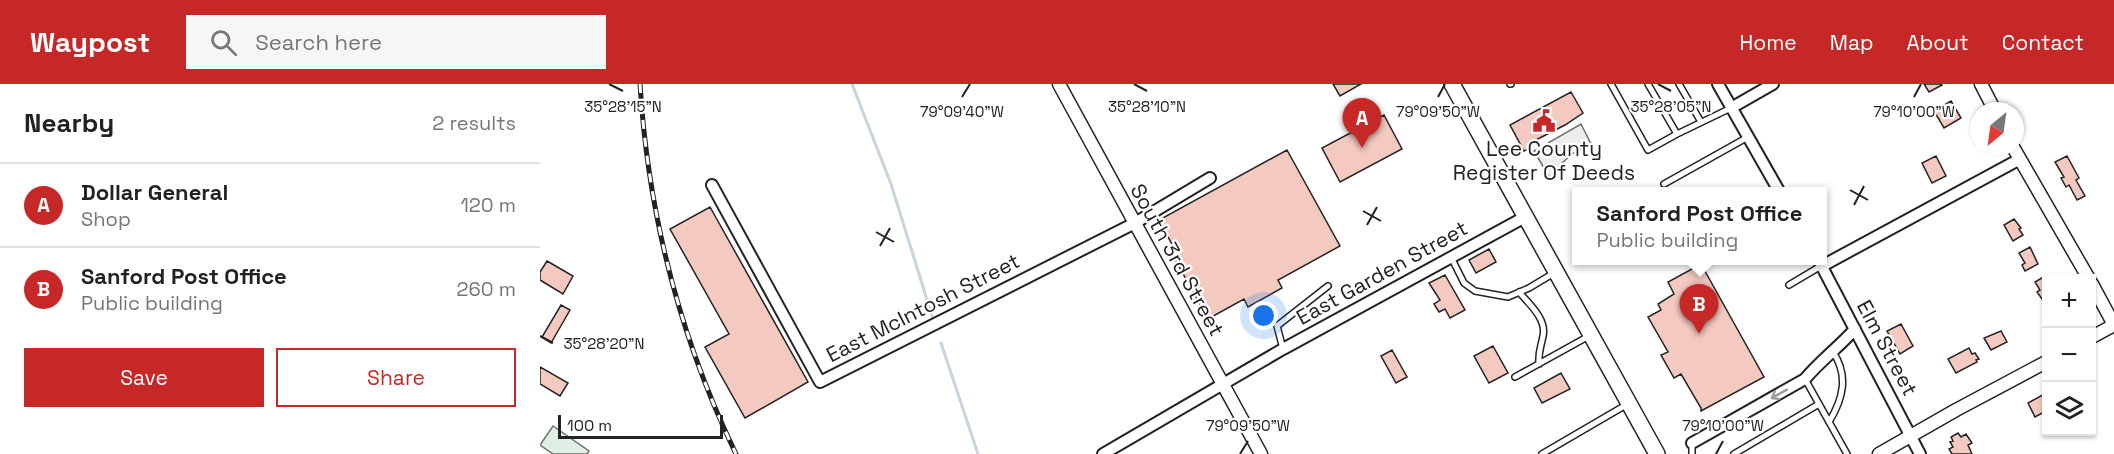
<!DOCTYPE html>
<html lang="en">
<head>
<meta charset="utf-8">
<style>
  body { margin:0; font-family:"Space Grotesk",sans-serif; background:#f6f6f6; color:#222 }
  .controls { position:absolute; right:18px; bottom:18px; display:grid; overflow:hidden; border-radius:0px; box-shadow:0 2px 4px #0004 }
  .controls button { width:54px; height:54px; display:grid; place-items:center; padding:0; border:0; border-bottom:2px solid #e0e0e0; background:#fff; color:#222; font:30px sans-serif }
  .compass { position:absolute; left:1430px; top:18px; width:54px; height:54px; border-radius:50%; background:#fff; box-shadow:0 2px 4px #0004; rotate:209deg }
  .scale { position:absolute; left:18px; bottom:15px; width:165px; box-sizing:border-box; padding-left:6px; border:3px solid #222; border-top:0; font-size:16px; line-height:21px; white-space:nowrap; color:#222; -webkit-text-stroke:4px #fff; paint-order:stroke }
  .you { position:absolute; left:724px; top:232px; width:21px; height:21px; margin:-15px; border:4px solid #fff; border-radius:50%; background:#1a73e8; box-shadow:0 0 0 9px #1a73e833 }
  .badge { display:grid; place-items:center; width:39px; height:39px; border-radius:50%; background:#c62828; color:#fff; font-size:20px; font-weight:700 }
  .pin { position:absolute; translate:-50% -50px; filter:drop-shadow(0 2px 3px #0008) }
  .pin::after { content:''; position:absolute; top:32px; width:21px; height:18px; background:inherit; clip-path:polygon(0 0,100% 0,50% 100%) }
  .popup { position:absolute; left:1032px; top:103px; width:255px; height:78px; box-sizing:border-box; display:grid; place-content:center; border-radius:0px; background:#fff; filter:drop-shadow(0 2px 4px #0005); font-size:20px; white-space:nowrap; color:#767676 }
  .popup b { font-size:22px; color:#222 }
  .popup::after { content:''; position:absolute; left:50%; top:100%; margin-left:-12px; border:12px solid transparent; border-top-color:#fff }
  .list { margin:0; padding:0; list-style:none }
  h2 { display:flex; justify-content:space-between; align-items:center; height:78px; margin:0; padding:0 24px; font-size:26px }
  h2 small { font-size:20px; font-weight:400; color:#767676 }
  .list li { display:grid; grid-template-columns:39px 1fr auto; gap:18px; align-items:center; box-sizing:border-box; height:84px; padding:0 24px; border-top:2px solid #e0e0e0 }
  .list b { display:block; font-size:22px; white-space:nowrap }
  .list p { margin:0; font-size:20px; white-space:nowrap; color:#767676 }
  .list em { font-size:20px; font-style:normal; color:#767676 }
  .actions { display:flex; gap:12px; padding:18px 24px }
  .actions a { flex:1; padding:14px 0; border:2px solid #c62828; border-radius:0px; text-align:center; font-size:21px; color:#c62828 }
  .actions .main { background:#c62828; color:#fff }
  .icon { flex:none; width:33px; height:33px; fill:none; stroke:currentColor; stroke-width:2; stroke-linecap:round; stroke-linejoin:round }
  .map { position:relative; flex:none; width:1574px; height:370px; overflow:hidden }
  header { display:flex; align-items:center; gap:36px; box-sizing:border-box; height:84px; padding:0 30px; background:#c62828; color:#fff }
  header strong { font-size:28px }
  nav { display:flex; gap:33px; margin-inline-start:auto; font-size:21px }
  .search { width:420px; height:54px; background:#f6f6f6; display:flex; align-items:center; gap:15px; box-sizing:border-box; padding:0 21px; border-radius:0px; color:#767676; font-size:22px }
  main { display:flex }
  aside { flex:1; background:#fff }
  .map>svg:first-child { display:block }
  .green { fill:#e0efe3; stroke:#6f6f6f; stroke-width:1.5 }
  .parking { fill:#ededed; stroke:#6f6f6f; stroke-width:1.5 }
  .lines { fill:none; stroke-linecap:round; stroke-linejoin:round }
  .stream { stroke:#c7d3dd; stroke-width:3 }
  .building { fill:#f3c9c0; stroke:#222; stroke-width:1.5 }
  .service-casing { stroke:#222; stroke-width:8 }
  .minor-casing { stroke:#222; stroke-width:14 }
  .tertiary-casing { stroke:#222; stroke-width:15 }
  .primary-casing { stroke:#222; stroke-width:18 }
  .service { stroke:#fff; stroke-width:5 }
  .minor { stroke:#fff; stroke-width:10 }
  .tertiary { stroke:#fff; stroke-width:12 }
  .primary { stroke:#fff; stroke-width:15 }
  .rail-casing { stroke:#222; stroke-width:5 }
  .rail { stroke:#fff; stroke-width:3; stroke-dasharray:9; stroke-linecap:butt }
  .oneway { stroke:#9c9c9c }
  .ticks { fill:none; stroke:#222; stroke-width:2 }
  .labels { text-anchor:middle; stroke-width:4.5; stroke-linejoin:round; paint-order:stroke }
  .poi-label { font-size:21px; fill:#222; stroke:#fff }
  .street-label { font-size:21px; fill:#222; stroke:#fff }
  .ticks-label { font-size:15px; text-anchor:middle; fill:#222; stroke:#fff; stroke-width:4.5; stroke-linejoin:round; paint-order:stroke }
</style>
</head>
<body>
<header>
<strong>Waypost</strong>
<div class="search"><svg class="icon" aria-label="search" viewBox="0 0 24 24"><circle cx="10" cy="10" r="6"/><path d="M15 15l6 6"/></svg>Search here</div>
<nav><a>Home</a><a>Map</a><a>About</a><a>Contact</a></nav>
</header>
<main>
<aside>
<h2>Nearby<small>2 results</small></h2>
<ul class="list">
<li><span class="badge">A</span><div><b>Dollar General</b><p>Shop</p></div><em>120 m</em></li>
<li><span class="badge">B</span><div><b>Sanford Post Office</b><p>Public building</p></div><em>260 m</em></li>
</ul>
<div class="actions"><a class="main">Save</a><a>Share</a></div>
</aside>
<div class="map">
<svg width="1574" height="370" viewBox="0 0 1574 370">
  <rect width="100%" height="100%" fill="#fff"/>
  <!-- green -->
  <path class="green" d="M13,342L49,367L47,370H13L0,361Z"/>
  <!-- parking -->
  <path class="parking" d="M1041,40L1051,60L1032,70L1021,80L1011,96L994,67Z"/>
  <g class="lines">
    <!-- stream -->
    <path class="stream" d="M312,0L351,100L393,235
      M401,259L438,370"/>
  </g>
  <!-- building -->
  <path class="building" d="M793,0H821L800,12Z
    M1384,0H1401L1402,1L1389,8Z
    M1031,8L1043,29L1025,41L988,60L991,64L984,67L970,41Z
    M1411,17L1421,34L1404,44L1394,27Z
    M844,31L862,65L800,98L782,64Z
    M747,66L800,162L738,196L742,204L708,223L704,215L668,235L631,168L635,166L619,136Z
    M1396,72L1406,92L1392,99L1382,79Z
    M1527,72L1539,94L1536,96L1545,112L1537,116L1529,101L1526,103L1521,94L1524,93L1515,78Z
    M170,123L268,298L205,334L165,263L189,250L130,145Z
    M1474,135L1481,144L1479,145L1483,151L1473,157L1464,141Z
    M1490,163L1498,180L1485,187L1482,181L1485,179L1479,169Z
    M949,165L956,178L936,189L929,176Z
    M7,177L33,192L23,210L0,196V188Z
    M1161,180L1224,293L1161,327V324L1141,290L1134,294L1121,271L1128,268L1108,233L1121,226L1118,220L1134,210L1128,198Z
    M905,191L925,226L910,234L905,225L899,228L894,220L900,216L889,199Z
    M1505,192L1506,212L1502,215L1497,208L1500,206L1495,198Z
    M21,221L30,226L11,259L2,253Z
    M1361,240L1373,262L1360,270L1347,247Z
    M1461,247L1467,258L1451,266L1444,254Z
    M953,262L968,289L949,299L934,272Z
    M1429,264L1432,270L1435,269L1439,275L1436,276L1437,278L1416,289L1408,275Z
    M852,266L867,293L856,299L841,272Z
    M0,283L28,299L20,312L0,300Z
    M1021,289L1030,305L1002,319L994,304Z
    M1506,309V327L1495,333L1488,319Z
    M1418,349L1421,353L1426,350L1432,359L1428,361L1432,370H1412L1409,365L1413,363L1410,358L1413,357L1411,353Z"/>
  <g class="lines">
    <!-- service casing -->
    <g class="service-casing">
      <path id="service" d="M970,0H971
        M1071,0L1108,66L1137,50
        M1108,0L1137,50L1191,24
        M1139,0L1161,38
        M1124,100L1208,53
        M911,173L924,199L935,207L968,213L989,204L1014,189
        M1249,201L1281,182
        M979,208C989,220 1007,235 1003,252C1001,263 998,268 999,280
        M743,265L737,242L788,202
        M975,293L1049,252
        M1265,295L1307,370
        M1289,338C1303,315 1309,292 1293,268
        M1002,370L1086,321
        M1152,370V359
        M1194,370L1279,320"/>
    </g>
    <!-- minor casing -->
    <g class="minor-casing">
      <path id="minor" d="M1178,0L1239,107
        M1191,24L1233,0
        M172,101L280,298L595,139L670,94
        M1279,177L1380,370
        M1282,182L1480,75
        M1152,359L1265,295C1280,277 1299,263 1315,245
        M563,370L743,265L985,133"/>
    </g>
    <!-- tertiary casing -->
    <g class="tertiary-casing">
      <path id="tertiary" d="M519,0L721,370
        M1441,0L1455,27
        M1473,63L1549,195
        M1552,200L1574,241
        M1552,253L1574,241
        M1339,370L1416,326L1506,278"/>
    </g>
    <!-- primary casing -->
    <g class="primary-casing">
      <path id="primary" d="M912,0L1117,370"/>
    </g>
    <!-- service -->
    <use href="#service" class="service"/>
    <!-- minor -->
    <use href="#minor" class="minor"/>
    <!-- tertiary -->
    <use href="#tertiary" class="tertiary"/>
    <!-- primary -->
    <use href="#primary" class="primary"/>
    <!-- rail casing -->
    <g class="rail-casing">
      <path id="rail" d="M100,0C108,129 140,254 196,370"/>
    </g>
    <!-- rail -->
    <use href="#rail" class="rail"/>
  </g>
  <!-- one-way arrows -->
  <defs><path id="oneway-shaft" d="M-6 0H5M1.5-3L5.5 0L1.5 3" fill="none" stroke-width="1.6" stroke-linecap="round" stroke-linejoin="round" transform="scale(1.5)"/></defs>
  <use class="oneway" href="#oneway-shaft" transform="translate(1239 310) rotate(151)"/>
  <!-- ticks -->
  <path class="ticks" d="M69,0L83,7M594,0L607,7M1118,0L1131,7M422,13L430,0M898,13L905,0M1374,13L1381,0M1310,106L1328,116M1314,121L1324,102M823,127L841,137M827,141L837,123M336,148L354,158M340,162L350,144M0,252L13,259M700,370L708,357M1176,370L1183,357"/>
  <!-- icons -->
  <defs>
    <g id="civic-bare" transform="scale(1.8)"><path d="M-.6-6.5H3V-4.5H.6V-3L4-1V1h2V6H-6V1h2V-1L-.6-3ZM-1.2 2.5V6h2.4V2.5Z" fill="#c62828" stroke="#fff" stroke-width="2.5" paint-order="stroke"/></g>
  </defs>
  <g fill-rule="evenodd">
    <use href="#civic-bare" x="1004" y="37"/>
  </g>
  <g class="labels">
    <!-- poi labels -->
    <g class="poi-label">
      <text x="1004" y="72">Lee County<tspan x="1004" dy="24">Register Of Deeds</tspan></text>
    </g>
    <!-- street labels -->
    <g class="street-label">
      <text transform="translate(637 176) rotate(61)" y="7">South 3rd Street</text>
      <text transform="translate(842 189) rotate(-29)" y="7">East Garden Street</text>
      <text transform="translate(383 224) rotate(-27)" y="7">East McIntosh Street</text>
      <text transform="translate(1347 264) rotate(62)" y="7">Elm Street</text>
    </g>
  </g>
  <g class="ticks-label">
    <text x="83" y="28">35°28'15"N</text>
    <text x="607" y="28">35°28'10"N</text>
    <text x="1131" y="28">35°28'05"N</text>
    <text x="422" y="33">79°09'40"W</text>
    <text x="898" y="33">79°09'50"W</text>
    <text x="1374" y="33">79°10'00"W</text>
    <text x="64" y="265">35°28'20"N</text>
    <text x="708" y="347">79°09'50"W</text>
    <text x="1183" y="347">79°10'00"W</text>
  </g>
</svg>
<div class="controls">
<button>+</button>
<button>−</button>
<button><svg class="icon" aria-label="layers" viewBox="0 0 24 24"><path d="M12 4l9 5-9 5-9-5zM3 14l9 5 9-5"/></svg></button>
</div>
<svg class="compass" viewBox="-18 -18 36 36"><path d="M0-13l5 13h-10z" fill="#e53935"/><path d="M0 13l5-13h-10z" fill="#767676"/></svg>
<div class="scale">100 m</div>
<div class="you"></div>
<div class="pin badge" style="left:822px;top:64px">A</div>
<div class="pin badge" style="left:1159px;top:250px">B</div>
<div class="popup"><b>Sanford Post Office</b>Public building</div>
</div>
</main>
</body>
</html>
